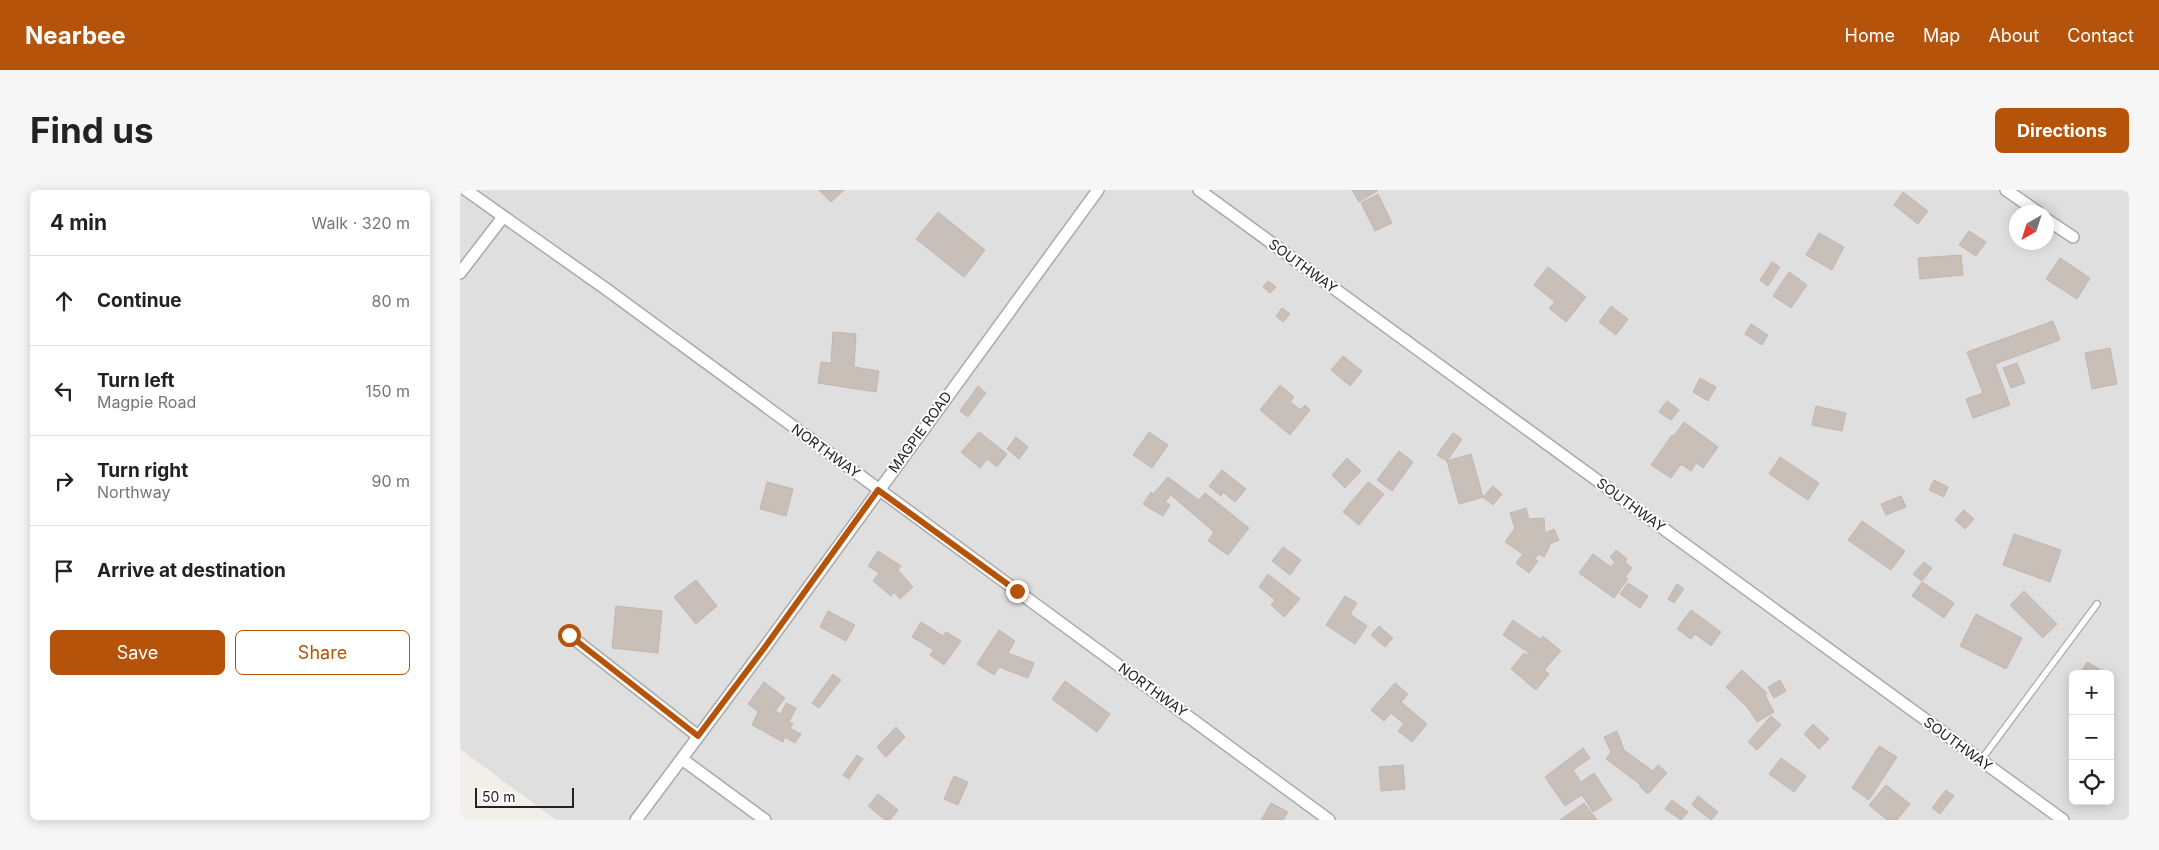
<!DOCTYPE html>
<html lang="en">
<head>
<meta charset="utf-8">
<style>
  body { margin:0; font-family:Inter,sans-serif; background:#f6f6f6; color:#222 }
  .controls { position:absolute; right:15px; bottom:15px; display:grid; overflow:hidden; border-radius:8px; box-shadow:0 2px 12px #0003 }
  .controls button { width:45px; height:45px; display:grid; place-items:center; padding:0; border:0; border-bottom:1px solid #e0e0e0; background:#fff; color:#222; font:25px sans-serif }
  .compass { position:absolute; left:1549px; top:15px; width:45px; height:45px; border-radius:50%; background:#fff; box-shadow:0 2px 12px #0003; rotate:219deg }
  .scale { position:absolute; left:15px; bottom:12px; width:99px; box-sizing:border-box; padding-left:5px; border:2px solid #222; border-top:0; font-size:14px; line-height:18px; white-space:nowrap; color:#222; -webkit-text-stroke:4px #fff; paint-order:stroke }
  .stop { position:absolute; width:15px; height:15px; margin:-11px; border:4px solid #b45309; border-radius:50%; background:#fff }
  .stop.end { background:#b45309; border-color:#fff; box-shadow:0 1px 5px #0008 }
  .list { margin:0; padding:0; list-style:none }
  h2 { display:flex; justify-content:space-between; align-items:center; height:65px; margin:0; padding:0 20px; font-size:21px }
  h2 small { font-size:16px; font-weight:400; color:#767676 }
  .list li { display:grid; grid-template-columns:32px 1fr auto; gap:15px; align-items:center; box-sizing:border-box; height:90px; padding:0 20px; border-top:1px solid #e0e0e0 }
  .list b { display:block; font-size:19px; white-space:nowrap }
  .list p { margin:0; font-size:16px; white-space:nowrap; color:#767676 }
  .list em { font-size:16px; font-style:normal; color:#767676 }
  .actions { display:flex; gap:10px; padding:15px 20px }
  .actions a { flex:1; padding:11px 0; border:1px solid #b45309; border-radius:8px; text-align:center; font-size:18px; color:#b45309 }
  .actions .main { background:#b45309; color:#fff }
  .icon { flex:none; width:28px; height:28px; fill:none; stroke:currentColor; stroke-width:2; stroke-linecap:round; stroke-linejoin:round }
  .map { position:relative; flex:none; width:1669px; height:630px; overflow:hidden; border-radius:8px }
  header { display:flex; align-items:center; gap:30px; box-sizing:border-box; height:70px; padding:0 25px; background:#b45309; color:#fff }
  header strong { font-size:24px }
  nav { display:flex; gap:28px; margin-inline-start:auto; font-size:18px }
  .intro { display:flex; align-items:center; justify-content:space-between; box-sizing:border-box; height:120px; padding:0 30px }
  h1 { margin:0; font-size:35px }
  .button { padding:12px 22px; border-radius:8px; background:#b45309; color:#fff; font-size:18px; font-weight:700 }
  main { display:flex; gap:30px; padding:0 30px }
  aside { flex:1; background:#fff; border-radius:8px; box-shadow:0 2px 12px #0003 }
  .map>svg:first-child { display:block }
  .residential { fill:#e0dfdf; fill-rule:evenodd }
  .building { fill:#c7bfb8; stroke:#c4b6ab }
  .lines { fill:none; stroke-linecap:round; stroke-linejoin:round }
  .service-casing { stroke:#a9a9a9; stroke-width:8 }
  .minor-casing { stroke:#a9a9a9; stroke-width:14 }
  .service { stroke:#fff; stroke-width:5.5 }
  .minor { stroke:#fff; stroke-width:11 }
  .route { stroke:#b45309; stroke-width:6 }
  .labels { text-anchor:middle; stroke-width:4; stroke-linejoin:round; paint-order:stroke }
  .street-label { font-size:14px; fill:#222; stroke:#fff }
</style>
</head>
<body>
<header>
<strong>Nearbee</strong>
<nav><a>Home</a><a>Map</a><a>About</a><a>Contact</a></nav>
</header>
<div class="intro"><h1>Find us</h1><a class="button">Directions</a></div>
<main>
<aside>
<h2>4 min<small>Walk · 320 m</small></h2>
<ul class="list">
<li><svg class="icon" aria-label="ahead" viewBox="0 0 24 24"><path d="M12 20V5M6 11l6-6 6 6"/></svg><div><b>Continue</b></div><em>80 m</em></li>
<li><svg class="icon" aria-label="left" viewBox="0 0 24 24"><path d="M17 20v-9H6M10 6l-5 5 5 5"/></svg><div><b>Turn left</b><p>Magpie Road</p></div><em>150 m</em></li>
<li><svg class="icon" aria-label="right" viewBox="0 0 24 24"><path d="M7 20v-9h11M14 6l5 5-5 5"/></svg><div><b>Turn right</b><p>Northway</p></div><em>90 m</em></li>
<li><svg class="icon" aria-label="arrive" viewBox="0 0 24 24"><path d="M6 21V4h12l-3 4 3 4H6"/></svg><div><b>Arrive at destination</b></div></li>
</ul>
<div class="actions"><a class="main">Save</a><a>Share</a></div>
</aside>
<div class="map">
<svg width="1669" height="630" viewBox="0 0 1669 630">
  <rect width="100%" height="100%" fill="#f2efe9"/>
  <!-- residential -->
  <path class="residential" d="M0,0H1669V630H96L0,559ZM1556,22H1586V52H1556ZM1613,484H1650V611H1613Z"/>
  <!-- building -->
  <path class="building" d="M359,0H384L371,12Z
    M892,0H917V1L899,12Z
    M1443,2L1468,21L1458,34L1434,15Z
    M918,4L932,33L915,41L901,13Z
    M478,22L525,60L504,87L456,49Z
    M1509,41L1526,52L1516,66L1499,55Z
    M1359,43L1384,57L1372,80L1346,65Z
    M1501,65L1503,85L1460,89L1458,68Z
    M1600,68L1630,88L1617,109L1586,89Z
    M1312,72L1320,77L1308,96L1300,90Z
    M1088,77L1126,107L1106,132L1089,118L1095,112L1074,95Z
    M1329,82L1347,95L1331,118L1313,106Z
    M808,91L816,97L810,103L803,97Z
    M1151,116L1168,129L1156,145L1139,132Z
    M822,118L830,124L823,132L816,126Z
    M1593,131L1600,150L1535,174L1550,215L1513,228L1506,209L1523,203L1507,162Z
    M1291,134L1308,145L1302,155L1285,144Z
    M373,142L396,144L394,177L419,181L416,202L358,193L361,172L371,173Z
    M1650,158L1657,194L1632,199L1625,163Z
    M883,166L902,181L890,196L871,180Z
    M1557,173L1565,193L1551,198L1543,178Z
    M1240,188L1256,197L1248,211L1233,202Z
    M820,195L834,207L830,212L841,220L845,215L850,220L830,245L800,220Z
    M518,196L526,203L508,227L500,221Z
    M1207,211L1219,220L1211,230L1199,222Z
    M1356,216L1386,223L1382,241L1352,235Z
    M1224,232L1258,257L1243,278L1236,273L1231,281L1221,274L1211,288L1191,275L1212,245L1214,246Z
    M519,242L547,264L537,277L527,269L520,278L501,262Z
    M689,242L708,255L692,278L673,265Z
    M993,243L1002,249L987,271L977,265Z
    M556,247L568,257L559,269L547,259Z
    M939,261L953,272L932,301L917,290Z
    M1011,264L1023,307L999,314L987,271Z
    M1320,267L1359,293L1348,310L1309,284Z
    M887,268L901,281L885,298L872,285Z
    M762,280L786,299L775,312L763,302L761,306L749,296Z
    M708,287L739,310L745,303L789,338L768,365L748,351L754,342L711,305L705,312L710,315L703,326L683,314L691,302L693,304Z
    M1474,290L1488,297L1484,307L1469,300Z
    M307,292L333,299L326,326L300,319Z
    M908,292L924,304L899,335L883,322Z
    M1033,296L1042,304L1033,315L1023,307Z
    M1441,306L1446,317L1426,325L1421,314Z
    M1066,318L1069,329L1084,328L1085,343L1094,339L1099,350L1088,355L1090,356L1084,367L1078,364L1075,369L1078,371L1069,383L1056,373L1063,364L1045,352L1055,338L1050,323Z
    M1504,320L1514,329L1505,339L1495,330Z
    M1402,331L1445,361L1431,380L1388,350Z
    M1554,344L1601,360L1590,392L1543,375Z
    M823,357L841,370L830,385L812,371Z
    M1156,360L1167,369L1165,372L1172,378L1165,387L1168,389L1154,408L1119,383L1133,364L1151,377L1155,372L1150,367Z
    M418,361L441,376L438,380L453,397L440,409L434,402L431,406L413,391L419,383L408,376Z
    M1464,372L1472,378L1462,391L1453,384Z
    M808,384L840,409L824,427L811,415L815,410L799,397Z
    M236,390L257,416L236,434L214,407Z
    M1462,392L1494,413L1484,428L1452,406Z
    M1168,393L1188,406L1180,418L1160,404Z
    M1217,394L1224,399L1214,413L1208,409Z
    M1564,401L1597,434L1583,448L1550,415Z
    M885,406L897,413L890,424L907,436L895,454L866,435Z
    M156,416L202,421L198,463L152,458Z
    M1231,420L1261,442L1251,456L1235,444L1231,449L1217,439Z
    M368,421L395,435L386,451L360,437Z
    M1516,424L1562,448L1546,479L1500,456Z
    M1053,430L1080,449L1083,446L1101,461L1084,480L1089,484L1076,500L1051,479L1064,463L1067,465L1069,463L1043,445Z
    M461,432L483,446L486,442L501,451L484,475L470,465L474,460L452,447Z
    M919,436L933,448L925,457L911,445Z
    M539,440L555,451L548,463L574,473L568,488L539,477L534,485L517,474Z
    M1627,472L1648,484H1620Z
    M1282,480L1307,503L1305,505L1314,522L1297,532L1288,518L1266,497Z
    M373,484L381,490L359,518L352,513Z
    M1320,490L1326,501L1314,508L1308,497Z
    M605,491L650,524L637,542L592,509Z
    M304,492L325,508L315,521L321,524L326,513L336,518L329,532L333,534L330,538L341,544L335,553L325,547L323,552L292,535L298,522L288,514Z
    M935,493L948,504L941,512L967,534L952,552L938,541L944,534L931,523L924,531L911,520Z
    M1311,526L1321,535L1297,560L1288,552Z
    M1353,534L1369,549L1359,559L1344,544Z
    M436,537L445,547L426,567L417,557Z
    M1157,541L1164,560L1193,581L1198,575L1207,583L1188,604L1179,596L1181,595L1146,569L1151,562L1144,547Z
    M1419,556L1437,567L1409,610L1392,598Z
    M1123,558L1130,568L1113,580L1121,592L1134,583L1152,610L1133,622L1122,605L1105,616L1085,587Z
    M397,565L403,569L389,589L383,585Z
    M1321,568L1346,586L1334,602L1309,584Z
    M943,575L945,599L921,601L919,577Z
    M494,586L508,592L498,615L484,609Z
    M1426,595L1450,614L1437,630H1427L1409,615Z
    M1486,600L1494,606L1480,624L1472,618Z
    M418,604L438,620L430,630H425L408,616Z
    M1238,606L1258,622L1251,630L1232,615Z
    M1212,610L1228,622L1221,630L1205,619Z
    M811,613L828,622L823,630H801Z
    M1124,613L1137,630H1100Z"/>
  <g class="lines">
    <!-- service casing -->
    <g class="service-casing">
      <path id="service" d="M1521,570L1637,414"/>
    </g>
    <!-- minor casing -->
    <g class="minor-casing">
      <path id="minor" d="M6,0L146,99L869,630
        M739,0L1603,630
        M1546,0L1578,22
        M1586,29L1613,47
        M0,83L43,27
        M109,445L238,546
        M222,569L305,630
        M176,630L305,457L638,0"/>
    </g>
    <!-- service -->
    <use href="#service" class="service"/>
    <!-- minor -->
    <use href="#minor" class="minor"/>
  </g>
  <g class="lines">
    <!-- route -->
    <path class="route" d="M109,445L238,546L305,457L418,300L557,401"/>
  </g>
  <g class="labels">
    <!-- street labels -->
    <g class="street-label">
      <text transform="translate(843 76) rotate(36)" y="5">SOUTHWAY</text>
      <text transform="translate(460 242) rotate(-54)" y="5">MAGPIE ROAD</text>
      <text transform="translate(366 261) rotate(36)" y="5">NORTHWAY</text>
      <text transform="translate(1171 315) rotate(36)" y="5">SOUTHWAY</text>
      <text transform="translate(693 500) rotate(36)" y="5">NORTHWAY</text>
      <text transform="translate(1498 554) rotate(36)" y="5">SOUTHWAY</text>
    </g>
  </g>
</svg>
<div class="controls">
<button>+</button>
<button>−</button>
<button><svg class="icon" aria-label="locate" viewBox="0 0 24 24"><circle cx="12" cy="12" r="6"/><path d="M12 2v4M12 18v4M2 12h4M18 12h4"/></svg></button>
</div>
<svg class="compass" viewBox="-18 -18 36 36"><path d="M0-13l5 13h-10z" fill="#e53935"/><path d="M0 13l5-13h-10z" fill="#767676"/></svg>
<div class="scale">50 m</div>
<div class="stop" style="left:109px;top:445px"></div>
<div class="stop end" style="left:557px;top:401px"></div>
</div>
</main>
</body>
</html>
